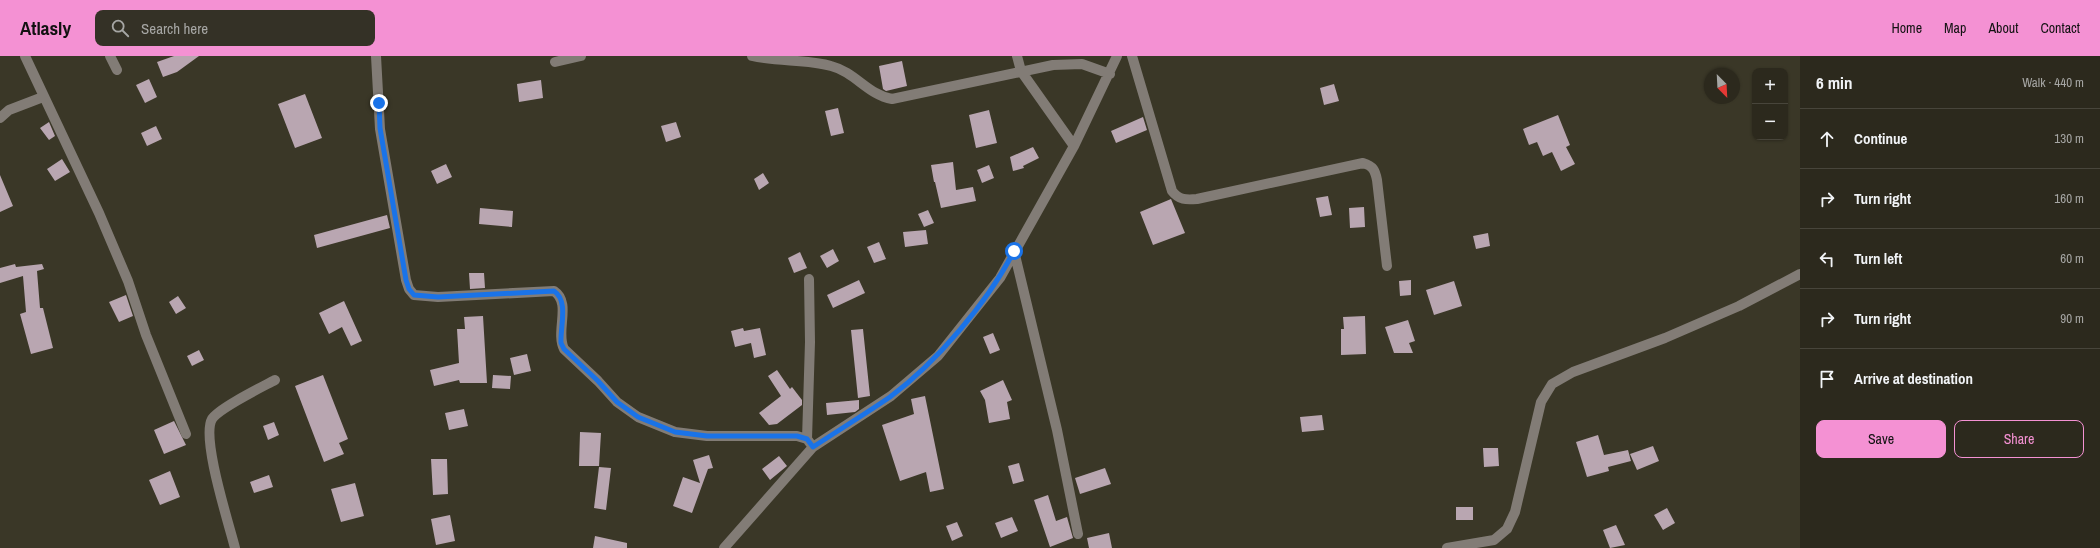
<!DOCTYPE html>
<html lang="en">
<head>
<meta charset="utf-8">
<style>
  body { margin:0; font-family:"Archivo Narrow",sans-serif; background:#343126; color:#f1f3f6 }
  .controls { position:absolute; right:12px; top:12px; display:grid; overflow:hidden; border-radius:8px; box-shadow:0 1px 3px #0004 }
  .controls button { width:36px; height:36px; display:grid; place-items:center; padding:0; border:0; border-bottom:1px solid #48453b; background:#2c291d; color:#f1f3f6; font:20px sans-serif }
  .compass { position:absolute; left:1704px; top:12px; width:36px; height:36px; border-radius:50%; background:#2c291d; box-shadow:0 1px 3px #0004; rotate:156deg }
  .stop { position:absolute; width:12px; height:12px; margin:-9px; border:3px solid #1a73e8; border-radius:50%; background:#fff }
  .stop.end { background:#1a73e8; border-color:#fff; box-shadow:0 1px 4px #0008 }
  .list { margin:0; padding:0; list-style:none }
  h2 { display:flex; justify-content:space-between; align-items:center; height:52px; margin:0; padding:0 16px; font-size:17px }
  h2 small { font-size:13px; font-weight:400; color:#a6a6a4 }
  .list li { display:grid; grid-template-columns:26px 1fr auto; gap:12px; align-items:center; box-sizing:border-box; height:60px; padding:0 16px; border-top:1px solid #48453b }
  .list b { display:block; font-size:15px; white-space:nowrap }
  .list em { font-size:13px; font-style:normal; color:#a6a6a4 }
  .actions { display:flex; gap:8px; padding:12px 16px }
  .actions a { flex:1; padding:9px 0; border:1px solid #f491d3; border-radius:8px; text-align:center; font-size:14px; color:#f491d3 }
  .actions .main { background:#f491d3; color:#111 }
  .icon { flex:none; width:22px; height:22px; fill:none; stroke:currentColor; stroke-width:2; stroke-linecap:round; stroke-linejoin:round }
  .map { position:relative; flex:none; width:1800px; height:492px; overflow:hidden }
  header { display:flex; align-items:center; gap:24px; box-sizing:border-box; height:56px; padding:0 20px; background:#f491d3; color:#111 }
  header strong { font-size:19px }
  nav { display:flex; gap:22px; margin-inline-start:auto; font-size:14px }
  .search { width:280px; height:36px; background:#343126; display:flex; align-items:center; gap:10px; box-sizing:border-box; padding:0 14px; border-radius:8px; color:#a6a6a4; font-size:15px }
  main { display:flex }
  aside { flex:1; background:#2c291d }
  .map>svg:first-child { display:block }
  .building { fill:#b9a6b1 }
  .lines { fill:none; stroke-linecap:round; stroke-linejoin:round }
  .minor { stroke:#827c76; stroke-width:10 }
  .route { stroke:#1a73e8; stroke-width:5 }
</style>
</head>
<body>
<header>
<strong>Atlasly</strong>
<div class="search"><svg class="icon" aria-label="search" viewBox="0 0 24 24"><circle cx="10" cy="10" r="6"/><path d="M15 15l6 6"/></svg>Search here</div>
<nav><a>Home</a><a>Map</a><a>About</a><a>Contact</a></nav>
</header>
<main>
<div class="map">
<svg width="1800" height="492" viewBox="0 0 1800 492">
  <rect width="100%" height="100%" fill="#3a3727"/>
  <!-- building -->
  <path class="building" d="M174,0H199L177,16L163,21L157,6Z
    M902,5L907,30L886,35L883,33L879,10Z
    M149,23L157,41L145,47L136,29Z
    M541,24L543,42L519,46L517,28Z
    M1334,28L1339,45L1324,49L1320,32Z
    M305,38L322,82L295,92L278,48Z
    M838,52L844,77L831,80L825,55Z
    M989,54L997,87L976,92L969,59Z
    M1558,59L1570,89L1566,91L1575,108L1561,115L1552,96L1543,100L1537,86L1529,89L1523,73Z
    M1143,61L1147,74L1116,87L1111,75Z
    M49,66L55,80L49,84L40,72Z
    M676,66L681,81L666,86L661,70Z
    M156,70L162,83L147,90L141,77Z
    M1033,91L1039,102L1023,110L1024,112L1013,115L1010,101Z
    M62,103L70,116L55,125L47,113Z
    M953,106L956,134L973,131L976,145L941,152L935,126H934L931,109Z
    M446,108L452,121L437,128L431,115Z
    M989,109L994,122L982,127L977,114Z
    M763,117L769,127L759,134L754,123Z
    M0,119L13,150L0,156Z
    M1328,140L1332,159L1320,161L1316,142Z
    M1171,143L1185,177L1153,189L1140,156Z
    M1364,151L1365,171L1350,172L1349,152Z
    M480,152L513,155L512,171L479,168Z
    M928,154L934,167L924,171L918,158Z
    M387,159L390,172L317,192L314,179Z
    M926,174L928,188L905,191L903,176Z
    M1488,177L1490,190L1476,193L1473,180Z
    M879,186L886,203L874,207L867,191Z
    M833,193L839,205L827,212L820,200Z
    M800,196L807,212L794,217L788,202Z
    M15,208L16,211L42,208L44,213L37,215L40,252H43L53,292L31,298L20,258L26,256L23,220L0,227V212Z
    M469,217H484L485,232L470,233Z
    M859,224L865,237L833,252L827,239Z
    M1411,224V239L1400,240L1399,225Z
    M1454,225L1462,250L1434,259L1426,234Z
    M126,239L133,260L119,266L109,246Z
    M178,240L186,252L176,258L169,246Z
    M344,245L362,285L351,290L342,271L329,278L319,257Z
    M483,260L487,327H460L459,324L434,330L430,314L459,307L457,273H465L464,261Z
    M1365,260L1366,298L1341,299V273H1344L1343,261Z
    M1408,264L1415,285L1409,287L1413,297H1394L1385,271Z
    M743,272L744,275L760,272L766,299L754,302L751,287L735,291L731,275Z
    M863,273L870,340L858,342L851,274Z
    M993,277L1000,294L990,298L983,281Z
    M199,294L204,304L192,310L187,300Z
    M527,298L531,315L514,319L510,302Z
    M777,314L790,333L792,331L802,344V349L777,368L769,369L759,357L781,340L768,320Z
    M323,319L348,383L339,387L344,398L324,406L295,330Z
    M493,319L511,320L510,333L492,332Z
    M1003,324L1012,344L1007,346L1010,363L989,367L985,344L980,335Z
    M925,340L944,433L930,436L926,416L900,425L882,369L914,358L911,343Z
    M859,344V353L855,356L827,359L826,347Z
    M464,353L468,370L449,374L445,357Z
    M1322,359L1324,374L1302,376L1300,361Z
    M174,365L186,389L164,398L154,374Z
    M274,366L279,379L268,384L263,370Z
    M580,376L601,377L599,410H579Z
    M1598,379L1604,399L1628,394L1631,405L1608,411L1609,415L1587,421L1576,386Z
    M1653,390L1659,405L1637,414L1630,398Z
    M1483,392H1498L1499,410L1484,411Z
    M709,399L713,412L708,413L692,457L673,450L683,421L700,427L693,404Z
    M779,400L787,410L770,424L762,413Z
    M431,403H447L448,438L433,439Z
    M1019,407L1024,425L1013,428L1008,410Z
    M599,411L611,412L606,454L594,452Z
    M1105,412L1111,428L1080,438L1075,422Z
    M170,415L180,441L160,449L149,424Z
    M269,419L273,431L254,437L250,426Z
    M355,427L364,460L341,466L331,433Z
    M1048,439L1056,465L1067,461L1073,482L1050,491L1034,444Z
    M1456,451H1473V464H1456Z
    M1667,452L1675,467L1663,474L1654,459Z
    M450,459L455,485L436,489L431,463Z
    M1012,461L1018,475L1001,482L995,467Z
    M957,466L963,480L952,485L946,470Z
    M1616,469L1625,489L1610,492L1603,474Z
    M1109,477L1112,492H1089L1087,482Z
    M595,480L627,487V492H593Z"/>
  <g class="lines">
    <!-- minor -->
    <path class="minor" d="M25,0L99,157L128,225L146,279L186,378
      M110,0L117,14
      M376,0L380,73L406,224L409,233L414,239L438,241L554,235C572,247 555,275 564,293L598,325L617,346L638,361L675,376L707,380H797L807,383L813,391
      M752,0C778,6 807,3 831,10C855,16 868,39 892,43L1053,9L1082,8L1110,18
      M1017,0L1021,15L1074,90
      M1132,0L1172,135C1179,144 1186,144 1197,143L1363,107C1373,110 1375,114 1377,124L1387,210
      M555,6L581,0
      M0,62L9,54L43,41
      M1014,195L1057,374L1078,478
      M807,383L810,286L809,223
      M235,492C229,468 201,382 212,363C219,352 262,331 275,324
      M724,492L813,391L891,340L938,300L1000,222L1074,90L1117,0
      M1447,492L1494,484L1507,473L1515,456L1541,346L1552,328L1573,316L1665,282L1739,250L1800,218"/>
  </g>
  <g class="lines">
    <!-- route -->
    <path class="route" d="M379,47L380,72L406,224L409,233L414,239L438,241L554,235C569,245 560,271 561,287L564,293L598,325L617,346L638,361L675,376L707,380H797L807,383L813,391C839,374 865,358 890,341C936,307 988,246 1014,195"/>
  </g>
</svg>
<div class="controls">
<button>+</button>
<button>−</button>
</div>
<svg class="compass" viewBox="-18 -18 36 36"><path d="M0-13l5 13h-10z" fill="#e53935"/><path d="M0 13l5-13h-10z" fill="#a6a6a4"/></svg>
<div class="stop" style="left:1014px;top:195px"></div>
<div class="stop end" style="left:379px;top:47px"></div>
</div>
<aside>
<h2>6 min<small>Walk · 440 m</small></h2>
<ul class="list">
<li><svg class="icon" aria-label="ahead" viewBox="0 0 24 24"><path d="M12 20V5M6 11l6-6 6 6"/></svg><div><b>Continue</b></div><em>130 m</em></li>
<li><svg class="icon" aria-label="right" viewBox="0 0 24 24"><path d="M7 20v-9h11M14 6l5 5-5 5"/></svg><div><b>Turn right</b></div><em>160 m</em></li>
<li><svg class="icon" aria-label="left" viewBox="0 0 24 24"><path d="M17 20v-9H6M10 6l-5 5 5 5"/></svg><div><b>Turn left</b></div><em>60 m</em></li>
<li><svg class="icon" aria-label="right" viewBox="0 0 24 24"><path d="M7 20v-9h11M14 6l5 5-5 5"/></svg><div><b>Turn right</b></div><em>90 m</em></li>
<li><svg class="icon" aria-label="arrive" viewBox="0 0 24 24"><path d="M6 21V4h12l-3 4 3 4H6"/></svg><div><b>Arrive at destination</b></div></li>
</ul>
<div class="actions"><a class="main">Save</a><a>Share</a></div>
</aside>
</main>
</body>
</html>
